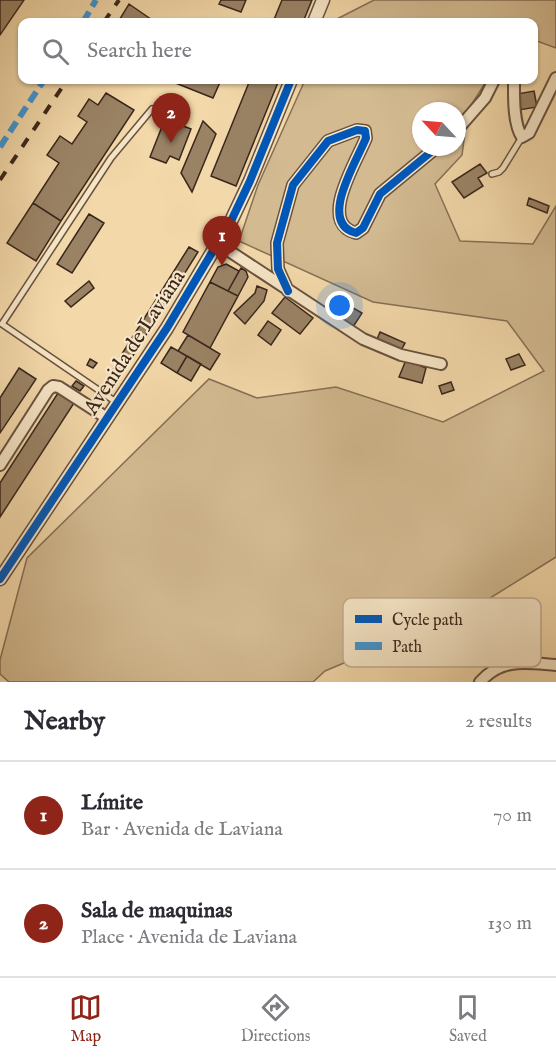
<!DOCTYPE html>
<html lang="en">
<head>
<meta charset="utf-8">
<style>
  body { margin:0; font-family:"IM FELL English",serif; background:#f7f7f7; color:#2b2b33 }
  .compass { position:absolute; left:412px; top:102px; width:54px; height:54px; border-radius:50%; background:#fff; box-shadow:0 2px 4px #0004; rotate:296deg }
  .you { position:absolute; left:340px; top:306px; width:21px; height:21px; margin:-15px; border:4px solid #fff; border-radius:50%; background:#1a73e8; box-shadow:0 0 0 9px #1a73e833 }
  .badge { display:grid; place-items:center; width:39px; height:39px; border-radius:50%; background:#8f2418; color:#fff; font-size:20px; font-weight:700 }
  .pin { position:absolute; translate:-50% -50px; filter:drop-shadow(0 2px 3px #0008) }
  .pin::after { content:''; position:absolute; top:32px; width:21px; height:18px; background:inherit; clip-path:polygon(0 0,100% 0,50% 100%) }
  .list { margin:0; padding:0; list-style:none }
  h2 { display:flex; justify-content:space-between; align-items:center; height:78px; margin:0; padding:0 24px; font-size:26px }
  h2 small { font-size:20px; font-weight:400; color:#7c7c81 }
  .list li { display:grid; grid-template-columns:39px 1fr auto; gap:18px; align-items:center; box-sizing:border-box; height:108px; padding:0 24px; border-top:2px solid #e1e1e2 }
  .list b { display:block; font-size:22px; white-space:nowrap }
  .list p { margin:0; font-size:20px; white-space:nowrap; color:#7c7c81 }
  .list em { font-size:20px; font-style:normal; color:#7c7c81 }
  .icon { flex:none; width:33px; height:33px; fill:none; stroke:currentColor; stroke-width:2; stroke-linecap:round; stroke-linejoin:round }
  .map { position:relative; flex:none; width:556px; height:682px; overflow:hidden }
  .search { position:absolute; background:#fff; box-shadow:0 2px 4px #0004; left:18px; right:18px; top:18px; height:66px; display:flex; align-items:center; gap:15px; box-sizing:border-box; padding:0 21px; border-radius:12px; color:#7c7c81; font-size:22px }
  .sheet { height:294px; background:#fff }
  nav { display:flex; justify-content:space-around; align-items:center; box-sizing:border-box; height:84px; border-top:2px solid #e1e1e2; background:#fff; font-size:16px; color:#7c7c81 }
  nav a { display:grid; justify-items:center; gap:3px }
  nav .on { color:#8f2418 }
  .map>svg:first-child { display:block }
  .green { fill:#d3ba91; stroke:#867056; stroke-width:1.5; fill-rule:evenodd }
  .building { fill:#9a8365; stroke:#39261c; stroke-width:1.5 }
  .lines { fill:none; stroke-linecap:round; stroke-linejoin:round }
  .service-casing { stroke:#68523f; stroke-width:8 }
  .minor-casing { stroke:#68523f; stroke-width:14 }
  .tertiary-casing { stroke:#68523f; stroke-width:15 }
  .service { stroke:#f7e6c7; stroke-width:5 }
  .minor { stroke:#f7e6c7; stroke-width:10 }
  .tertiary { stroke:#f7e6c7; stroke-width:12 }
  .rail { stroke:#39261c; stroke-width:4; stroke-dasharray:10 10; stroke-linecap:butt }
  .quiet { stroke:#3e95d4; stroke-width:6; stroke-dasharray:12 6; stroke-linecap:butt }
  .cycleway-casing { stroke:#f7e6c7; stroke-width:11 }
  .cycleway { stroke:#0057b8; stroke-width:8 }
  .labels { text-anchor:middle; stroke-width:4.5; stroke-linejoin:round; paint-order:stroke }
  .street-label { font-size:21px; fill:#39261c; stroke:#f7e6c7 }
  .key { fill:#f7e6c7; stroke:#beac94; stroke-width:1.5 }
  .key-label { font-size:16px; fill:#39261c }
</style>
</head>
<body>
<div class="map">
<svg width="556" height="682" viewBox="0 0 556 682">
  <rect width="100%" height="100%" fill="#f3d8a9"/>
  <filter id="stains"><feTurbulence type="fractalNoise" baseFrequency=".00333" numOctaves="4"/><feColorMatrix values="0 0 0 0 .2 0 0 0 0 .09 0 0 0 0 .02 0 0 0 .5 -.17"/></filter>
  <radialGradient id="worn" r=".72"><stop offset=".6" stop-color="#630" stop-opacity="0"/><stop offset="1" stop-color="#630" stop-opacity=".3"/></radialGradient>
  <!-- green -->
  <path class="green" d="M374,0H556V48L534,40V22H331Z
    M305,80H487L468,110L462,155L435,184L460,241L533,244L556,206V557L474,608L325,671L313,682H9L0,674V660L27,558L209,379L257,398L336,387L443,422L544,371L507,321L373,302L239,241L258,185ZM421,111H457V147H421Z"/>
  <!-- building -->
  <path class="building" d="M0,0H24L0,35Z
    M221,0H246L241,12L219,4Z
    M282,0H312L303,22H273Z
    M129,4L155,22H118Z
    M168,80H221L213,98Z
    M250,80H279L236,186L211,176Z
    M534,91L537,107L519,110L517,94Z
    M106,93L134,110L61,221L33,203L59,163L47,155L60,136L72,144L87,122L78,116L89,99L98,105Z
    M165,119L191,129L179,160L170,156L166,163L150,157Z
    M203,121L216,134L192,192L181,173Z
    M480,164L487,173L478,178L483,186L464,198L452,182Z
    M529,198L549,206L547,213L527,205Z
    M33,203L61,221L36,261L7,243Z
    M89,214L104,223L72,273L57,264Z
    M189,247L198,252L129,362L120,357Z
    M226,264L239,271L228,291L210,282L218,267Z
    M241,268L246,271L248,277L238,296L228,291Z
    M89,281L94,288L71,307L65,301Z
    M210,282L238,296L210,348L183,332Z
    M257,286L267,290L264,301L245,324L234,313L255,293Z
    M285,297L313,318L300,334L272,313Z
    M334,297L362,313L353,327L325,310Z
    M268,321L281,330L271,345L258,335Z
    M380,332L405,343L399,354L375,344Z
    M188,335L220,354L210,370L178,351Z
    M171,347L187,356L177,373L161,363Z
    M519,354L525,365L511,370L506,359Z
    M187,356L201,364L191,381L177,373Z
    M90,359L97,363L93,368L87,365Z
    M119,360L127,365L116,383L108,378Z
    M406,360L426,368L422,383L399,377Z
    M19,368L36,379L0,433V398Z
    M76,381L84,386L80,391L72,386Z
    M451,382L454,390L442,394L439,386Z
    M58,393L74,403L0,517V483Z"/>
  <g class="lines">
    <!-- service casing -->
    <g class="service-casing">
      <path id="service" d="M492,174L499,172L503,168L522,137
        M116,402L2,324L111,158L152,109"/>
    </g>
    <!-- minor casing -->
    <g class="minor-casing">
      <path id="minor" d="M514,80C514,95 513,124 522,137L529,133L556,78
        M457,130L485,98L494,80
        M217,243L363,339L401,355L441,364
        M288,291L278,269L277,243L293,185L328,141L357,130L365,131L366,138C357,161 317,223 356,233L363,228L380,194L437,147
        M0,465L48,390L53,386L59,387L107,418
        M480,682C502,657 527,663 556,665"/>
    </g>
    <!-- tertiary casing -->
    <g class="tertiary-casing">
      <path id="tertiary" d="M314,22L323,0
        M0,579L167,328L232,219L250,181L291,80"/>
    </g>
    <!-- service -->
    <use href="#service" class="service"/>
    <!-- minor -->
    <use href="#minor" class="minor"/>
    <!-- tertiary -->
    <use href="#tertiary" class="tertiary"/>
    <!-- rail -->
    <path class="rail" d="M104,22L119,0
      M0,180L67,80"/>
    <!-- quiet -->
    <path class="quiet" d="M83,22L96,0
      M0,147L44,80"/>
    <!-- cycleway casing -->
    <g class="cycleway-casing">
      <path id="cycleway" d="M288,291L278,269L277,243L293,185L328,141L357,130L365,131L366,138C357,161 317,223 356,233L363,228L380,194L437,147
        M0,579L167,328L232,219L250,181L291,80"/>
    </g>
    <!-- cycleway -->
    <use href="#cycleway" class="cycleway"/>
  </g>
  <g class="labels">
    <!-- street labels -->
    <g class="street-label">
      <text transform="translate(134 342) rotate(-57)" y="7">Avenida de Laviana</text>
    </g>
  </g>
  <!-- legend -->
  <rect x="343" y="598" width="198" height="69" rx="9" class="key"/>
  <rect x="355" y="615" width="27" height="8" fill="#0057b8"/>
  <rect x="355" y="642" width="27" height="8" fill="#3e95d4"/>
  <g class="key-label">
    <text x="392" y="625">Cycle path</text>
    <text x="392" y="652">Path</text>
  </g>
  <rect width="100%" height="100%" filter="url(#stains)"/>
  <rect width="100%" height="100%" fill="url(#worn)"/>
</svg>
<svg class="compass" viewBox="-18 -18 36 36"><path d="M0-13l5 13h-10z" fill="#e53935"/><path d="M0 13l5-13h-10z" fill="#7c7c81"/></svg>
<div class="you"></div>
<div class="pin badge" style="left:222px;top:266px">1</div>
<div class="pin badge" style="left:171px;top:143px">2</div>
<div class="search"><svg class="icon" aria-label="search" viewBox="0 0 24 24"><circle cx="10" cy="10" r="6"/><path d="M15 15l6 6"/></svg>Search here</div>
</div>
<section class="sheet">
<h2>Nearby<small>2 results</small></h2>
<ul class="list">
<li><span class="badge">1</span><div><b>Límite</b><p>Bar · Avenida de Laviana</p></div><em>70 m</em></li>
<li><span class="badge">2</span><div><b>Sala de maquinas</b><p>Place · Avenida de Laviana</p></div><em>130 m</em></li>
</ul>
</section>
<nav>
<a class="on"><svg class="icon" aria-label="map" viewBox="0 0 24 24"><path d="M3 6l6-2 6 2 6-2v14l-6 2-6-2-6 2zM9 4v14M15 6v14"/></svg>Map</a>
<a><svg class="icon" aria-label="directions" viewBox="0 0 24 24"><path d="M12 3l9 9-9 9-9-9zM9 14v-3h6M13 9l2 2-2 2"/></svg>Directions</a>
<a><svg class="icon" aria-label="saved" viewBox="0 0 24 24"><path d="M7 4h10v16l-5-4-5 4z"/></svg>Saved</a>
</nav>
</body>
</html>
